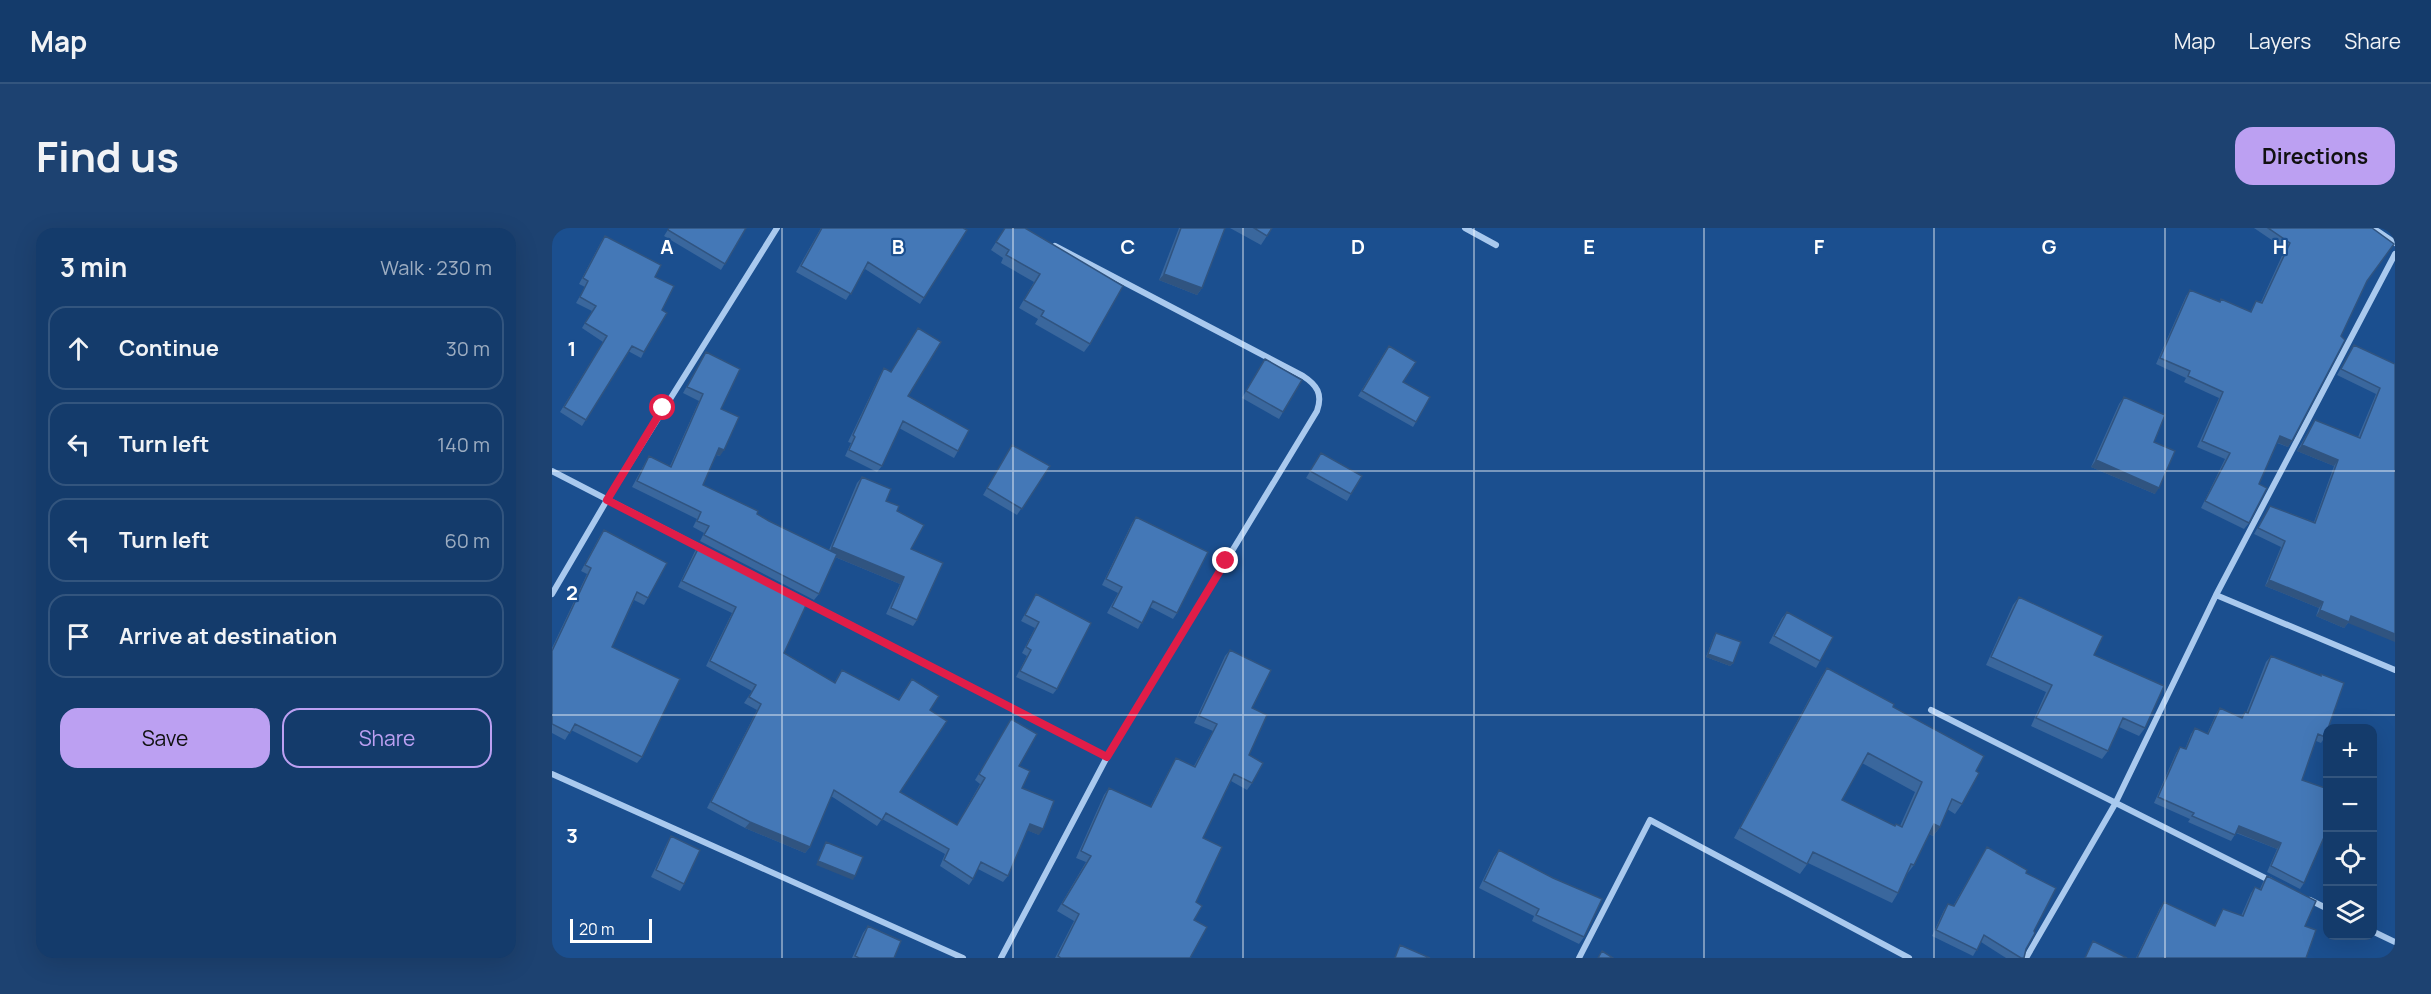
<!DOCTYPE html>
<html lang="en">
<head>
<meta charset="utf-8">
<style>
  body { margin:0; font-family:Manrope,sans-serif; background:#1d4271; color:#f1f3f6 }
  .controls { position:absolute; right:18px; bottom:18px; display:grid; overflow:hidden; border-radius:12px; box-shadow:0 6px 24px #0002 }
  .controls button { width:54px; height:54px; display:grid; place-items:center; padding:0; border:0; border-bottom:2px solid #33557e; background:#143b6b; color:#f1f3f6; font:30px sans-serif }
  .scale { position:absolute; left:18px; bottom:15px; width:82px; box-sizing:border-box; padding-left:6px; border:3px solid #fff; border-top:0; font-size:16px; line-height:21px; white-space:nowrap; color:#fff; -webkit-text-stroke:4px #1b4f8f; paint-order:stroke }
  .stop { position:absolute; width:18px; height:18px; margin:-14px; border:4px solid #e11d48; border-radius:50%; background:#fff }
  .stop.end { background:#e11d48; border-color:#fff; box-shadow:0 2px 6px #0008 }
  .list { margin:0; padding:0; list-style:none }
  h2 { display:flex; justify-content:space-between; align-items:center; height:78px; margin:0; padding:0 24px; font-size:26px }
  h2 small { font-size:20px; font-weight:400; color:#9dadc1 }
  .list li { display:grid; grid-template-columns:39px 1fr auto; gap:18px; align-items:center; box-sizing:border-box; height:84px; margin:0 12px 12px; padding:0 12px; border:2px solid #33557e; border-radius:18px }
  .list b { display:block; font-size:22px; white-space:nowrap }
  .list em { font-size:20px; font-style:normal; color:#9dadc1 }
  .actions { display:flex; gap:12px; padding:18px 24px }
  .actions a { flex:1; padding:14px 0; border:2px solid #bca0f2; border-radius:18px; text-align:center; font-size:21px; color:#bca0f2 }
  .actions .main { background:#bca0f2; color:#111 }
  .icon { flex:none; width:33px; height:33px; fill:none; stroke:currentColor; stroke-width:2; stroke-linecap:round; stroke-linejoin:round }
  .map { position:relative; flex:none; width:1843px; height:730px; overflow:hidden; border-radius:18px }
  header { display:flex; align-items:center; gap:36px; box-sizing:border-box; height:84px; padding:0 30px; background:#143b6b; border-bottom:2px solid #33557e }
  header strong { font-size:28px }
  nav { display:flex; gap:33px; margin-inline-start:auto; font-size:21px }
  .intro { display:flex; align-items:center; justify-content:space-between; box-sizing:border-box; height:144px; padding:0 36px }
  h1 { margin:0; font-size:42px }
  .button { padding:15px 27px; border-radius:18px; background:#bca0f2; color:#111; font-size:21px; font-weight:700 }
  main { display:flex; gap:36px; padding:0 36px }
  aside { flex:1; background:#143b6b; border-radius:18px; box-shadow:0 6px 24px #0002 }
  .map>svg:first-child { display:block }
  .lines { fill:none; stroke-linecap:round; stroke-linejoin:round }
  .minor { stroke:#a9c9ee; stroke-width:6 }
  .wall { fill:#3a679d; fill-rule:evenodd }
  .shaded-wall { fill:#305480 }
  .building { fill:#4478b7; stroke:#305480; stroke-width:1.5; fill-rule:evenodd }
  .route { stroke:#e11d48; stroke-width:8 }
  .grid { fill:none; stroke:#fff; stroke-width:1.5; stroke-opacity:0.55 }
  .grid-label { font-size:20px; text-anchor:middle; font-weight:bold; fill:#fff; stroke:#1b4f8f; stroke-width:4.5; stroke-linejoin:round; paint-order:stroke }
</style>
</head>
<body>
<header>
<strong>Map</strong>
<nav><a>Map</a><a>Layers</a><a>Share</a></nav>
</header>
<div class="intro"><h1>Find us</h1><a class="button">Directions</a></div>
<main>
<aside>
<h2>3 min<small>Walk · 230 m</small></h2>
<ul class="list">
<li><svg class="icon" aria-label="ahead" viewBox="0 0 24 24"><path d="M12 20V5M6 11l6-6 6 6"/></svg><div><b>Continue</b></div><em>30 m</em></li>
<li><svg class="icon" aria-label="left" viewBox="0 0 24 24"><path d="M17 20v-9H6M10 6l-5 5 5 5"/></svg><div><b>Turn left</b></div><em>140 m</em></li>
<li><svg class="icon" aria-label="left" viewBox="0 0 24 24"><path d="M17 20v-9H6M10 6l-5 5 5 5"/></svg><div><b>Turn left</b></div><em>60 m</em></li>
<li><svg class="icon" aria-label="arrive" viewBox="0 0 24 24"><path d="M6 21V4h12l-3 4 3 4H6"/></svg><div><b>Arrive at destination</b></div></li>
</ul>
<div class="actions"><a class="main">Save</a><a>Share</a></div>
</aside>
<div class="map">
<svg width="1843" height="730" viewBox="0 0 1843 730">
  <rect width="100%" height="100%" fill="#1b4f8f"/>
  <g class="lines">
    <!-- minor -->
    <path class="minor" d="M913,0L944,17
      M1821,0L1843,15
      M0,243L151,321
      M0,366L55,272L225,0
      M1664,367L1843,442
      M248,371L555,529
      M1379,482L1719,653
      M0,546L411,730
      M1758,672L1776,681
      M1820,703L1843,714
      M449,730L555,529L765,183C771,166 765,157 751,148L503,18
      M1027,730L1098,592L1357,730
      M1474,730L1563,576L1664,367L1843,26"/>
  </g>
  <!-- wall -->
  <path class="wall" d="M117,0H194L169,42L112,8Z
    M269,0H411L415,2L368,76L313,41L294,72L244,44Z
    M453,0H473L538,116L532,124L483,96L486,91L467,80L482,54L449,35L451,30L439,22Z
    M627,0H673L650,60L645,67L607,52Z
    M678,0H720L709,17Z
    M1702,0H1820L1814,54L1740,213L1736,219L1725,215L1707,256L1697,295L1692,301L1649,280L1673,231L1645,219L1667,170L1632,154L1634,150L1604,136L1634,68L1638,62L1667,74L1669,71L1698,84L1704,73L1709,74L1733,21Z
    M53,8L103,49L110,82L92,124L89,130L76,123L30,198L8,184L51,114L30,100L40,83L24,75L33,59L27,56L49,14Z
    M1802,117L1843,136L1796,395L1792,400L1764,388L1767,380L1713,358L1729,319L1702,306L1718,278L1762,294L1782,238L1745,223L1763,192L1806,209L1824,166L1785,147Z
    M834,122L851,154L864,194L861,199L806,168Z
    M154,124L169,181L168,228L164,227L151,257L217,293L277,322L305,255L310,249L345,283L359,321L365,392L361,398L334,386L348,356L283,329L267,366L262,372L148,313L152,305L141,299L145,291L80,259L93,235L97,228L118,238L147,173L131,165L150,131Z
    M713,131L731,184L727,191L690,170Z
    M332,140L356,168L406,223L402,230L347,200L330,238L325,244L293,228L299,215L296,214L328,147Z
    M1572,169L1602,214L1603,266L1539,239L1567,176Z
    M460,217L498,238L465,287L431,267Z
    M769,225L799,266L795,273L754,250Z
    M584,289L625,385L621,391L598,379L586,401L555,385L566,365L550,357L580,295Z
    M52,302L96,370L92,377L82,372L60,419L90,529L85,535L19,502L13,512L0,505V420L35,346L29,343L48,308Z
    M148,317L232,425L282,455L290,442L346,472L360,451L378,482L348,564L405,597L428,556L423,552L459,491L467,538L470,560L487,607L475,602L456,648L451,654L426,641L421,651L417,657L388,638L393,626L330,591L325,598L279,568L258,619L253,625L193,600L155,580L205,482L192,475L200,463L154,438L180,385L126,359L143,323Z
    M484,366L505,461L501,466L464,449L475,428L470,425L483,400L469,393Z
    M1467,369L1542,427L1593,500L1587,508L1567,499L1556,523L1550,531L1479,498L1494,464L1434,437L1461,377Z
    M1235,384L1268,433L1264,440L1217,415L1230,390Z
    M1164,405L1181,435L1178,438L1154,429L1162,408Z
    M678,422L700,480L697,527L700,555L695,562L679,553L651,610L638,730H503L522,693L505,683L534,634L524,630L552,567L557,560L598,579L620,537L624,530L642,538L661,503L642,495L673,428Z
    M1719,428L1773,509L1769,515L1764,513L1750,552L1774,603L1752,655L1748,661L1715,644L1725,621L1684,605L1679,613L1636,594L1638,591L1602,575L1624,525L1628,519L1633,521L1639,506L1643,500L1655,506L1664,486L1668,480L1689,489L1693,484L1694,485L1714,434Z
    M1275,440L1341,479L1424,543L1410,576L1403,586L1395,581L1388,599L1381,608L1377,606L1362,637L1355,646L1346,665L1340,675L1256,635L1248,646L1182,610L1269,449ZM1310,535L1363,564L1348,598H1343L1290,572Z
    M119,608L132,656L128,663L99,649L115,615Z
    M1435,619L1474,645L1482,703L1474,721L1472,730H1454L1429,714L1421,728L1380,708L1392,682L1396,676L1401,678Z
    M947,622L1032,709L1027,716L980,693L982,688L927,660L942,629Z
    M1715,648L1753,698L1754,730H1584L1608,680L1612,674L1662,698L1671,681L1689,688L1699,665L1703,659L1708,661L1711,654Z
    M316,698L342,730H300L311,705Z"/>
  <!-- shaded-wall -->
  <path class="shaded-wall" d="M612,46L650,60L645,67L607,52Z
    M1728,208L1740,213L1736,219L1724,214Z
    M1750,217L1786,232L1782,238L1745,223Z
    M167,220L172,222L168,228L163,226Z
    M1544,232L1607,260L1603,266L1539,239Z
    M280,319L352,349L348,356L276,326Z
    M1717,352L1771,374L1767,380L1713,358Z
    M1768,382L1799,388L1843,406V414L1796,395L1792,400L1764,388Z
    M1156,426L1181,435L1178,438L1154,429Z
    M198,594L258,619L253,625L193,600Z
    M478,596L491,601L487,607L474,602Z
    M1382,596L1388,599L1381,608L1375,605Z
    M1687,598L1729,615L1725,621L1683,604Z
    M266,633L303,648L301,652L264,637Z"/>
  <!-- building -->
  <path class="building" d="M117,0H194L173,36L116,2Z
    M270,0H411L415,2L372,70L316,34L299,66L249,38Z
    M453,0H473L571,58L538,116L489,88L492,83L472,72L488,46L454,27L457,22L444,14Z
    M629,0H673L650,60L612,46Z
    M702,0H720L715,8Z
    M1716,0H1820L1842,16L1815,53L1789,108L1793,112L1740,213L1728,208L1707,256L1715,260L1697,295L1653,273L1678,225L1650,213L1671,164L1636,148L1638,143L1608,130L1638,62L1668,74L1669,71L1699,84L1704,73L1710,75L1738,15Z
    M53,8L109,37L103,49L122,58L110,82L115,85L92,124L80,118L34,192L12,179L55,108L33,95L44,78L28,69L36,53L31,50Z
    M366,100L389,114L356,168L417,202L406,223L351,193L330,238L297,222L303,209L301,207L332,140L339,144Z
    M1802,117L1843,136V406L1799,388L1797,394L1768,382L1771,374L1717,352L1733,313L1706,300L1718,278L1763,295L1786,232L1750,217L1763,192L1808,210L1828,160L1789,141Z
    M837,118L864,134L851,154L878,169L864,194L810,163Z
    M154,124L188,141L169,181L187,189L172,222L167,220L151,257L206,283L205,286L217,293L285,326L267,366L152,307L157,298L145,293L149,284L85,253L97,228L119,239L151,166L135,159Z
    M713,131L750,152L731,184L694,163Z
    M1572,169L1613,187L1602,214L1623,223L1607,260L1544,232Z
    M460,217L498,238L470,281L435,260Z
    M769,225L810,248L799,266L758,243Z
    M310,249L339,261L334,273L347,278L345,283L372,297L359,321L391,335L365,392L339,380L352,349L280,319Z
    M584,289L656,324L625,385L601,373L590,395L560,379L570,359L554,351Z
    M52,302L115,335L96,370L85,364L60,419L128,451L90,529L23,496L18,505L0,496V423L39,340L33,337Z
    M148,317L256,373L232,425L283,455L290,442L347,472L360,451L387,468L378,482L395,493L348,564L405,597L433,550L427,546L459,491L485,506L467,538L478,543L470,560L502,573L491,601L478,596L456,648L429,634L421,651L392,632L397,621L334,585L330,592L282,562L258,619L198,594L159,574L209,476L197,469L204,457L158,433L184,379L130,353Z
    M484,366L539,395L505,461L468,443L479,422L474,419L487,394L473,387Z
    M1467,369L1551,408L1542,427L1612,458L1593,500L1571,490L1556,523L1484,490L1500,457L1439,429Z
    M1235,384L1281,409L1268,433L1222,408Z
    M1164,405L1189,414L1181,435L1156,426Z
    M678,422L719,442L700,480L715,487L697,527L711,535L700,555L682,546L651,610L670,619L644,674L650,678L642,692L655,699L638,730H509L506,728L527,686L510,676L539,628L529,623L557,560L599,579L624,530L643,539L665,496L647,488Z
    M1719,428L1769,448V446L1792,455L1773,509L1766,506L1750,552L1776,561V600L1752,655L1719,638L1729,615L1687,598L1683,607L1640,588L1642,585L1606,569L1628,519L1634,521L1643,500L1656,506L1668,480L1690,490L1693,484L1696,485Z
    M1275,440L1342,476L1341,479L1432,528L1424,543L1427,545L1410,576L1400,571L1388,599L1382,596L1362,637L1359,636L1346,665L1261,624L1255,636L1188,600ZM1316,525L1370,554L1350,599L1344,596L1343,598L1290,572Z
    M119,608L148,622L132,656L104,642Z
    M274,614L311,629L303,648L266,633Z
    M1435,619L1475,642L1474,645L1504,660L1482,703L1483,705L1474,721L1472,730H1469L1432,707L1425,722L1384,702L1396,676L1402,678Z
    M947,622L1001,650L1050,671L1032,709L984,687L987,681L932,653Z
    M1715,648L1764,673L1753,698L1764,702L1754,730H1585L1612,674L1663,698L1671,681L1691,688L1703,659L1709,662Z
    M316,698L349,713L342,730H307L303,728Z
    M1541,713L1575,730H1533Z
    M848,717L878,730H843Z
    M1050,723L1061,730H1046Z"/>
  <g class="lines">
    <!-- route -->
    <path class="route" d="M111,180L55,272L555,529L674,333"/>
  </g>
  <!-- grid -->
  <path class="grid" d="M230,0V730M461,0V730M691,0V730M922,0V730M1152,0V730M1382,0V730M1613,0V730M0,243H1843M0,487H1843"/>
  <g class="grid-label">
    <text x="115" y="26">A</text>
    <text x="346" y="26">B</text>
    <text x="576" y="26">C</text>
    <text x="806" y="26">D</text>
    <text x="1037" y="26">E</text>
    <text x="1267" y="26">F</text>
    <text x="1497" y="26">G</text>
    <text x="1728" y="26">H</text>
    <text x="20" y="128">1</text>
    <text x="20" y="372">2</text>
    <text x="20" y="615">3</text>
  </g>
</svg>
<div class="controls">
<button>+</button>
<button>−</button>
<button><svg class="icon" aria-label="locate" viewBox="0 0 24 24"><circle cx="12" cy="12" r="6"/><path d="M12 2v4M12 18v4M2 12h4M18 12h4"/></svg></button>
<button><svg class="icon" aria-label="layers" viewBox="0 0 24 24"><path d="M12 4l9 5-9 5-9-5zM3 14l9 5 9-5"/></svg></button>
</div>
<div class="scale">20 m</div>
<div class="stop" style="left:111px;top:180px"></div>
<div class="stop end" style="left:674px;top:333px"></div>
</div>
</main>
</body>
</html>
